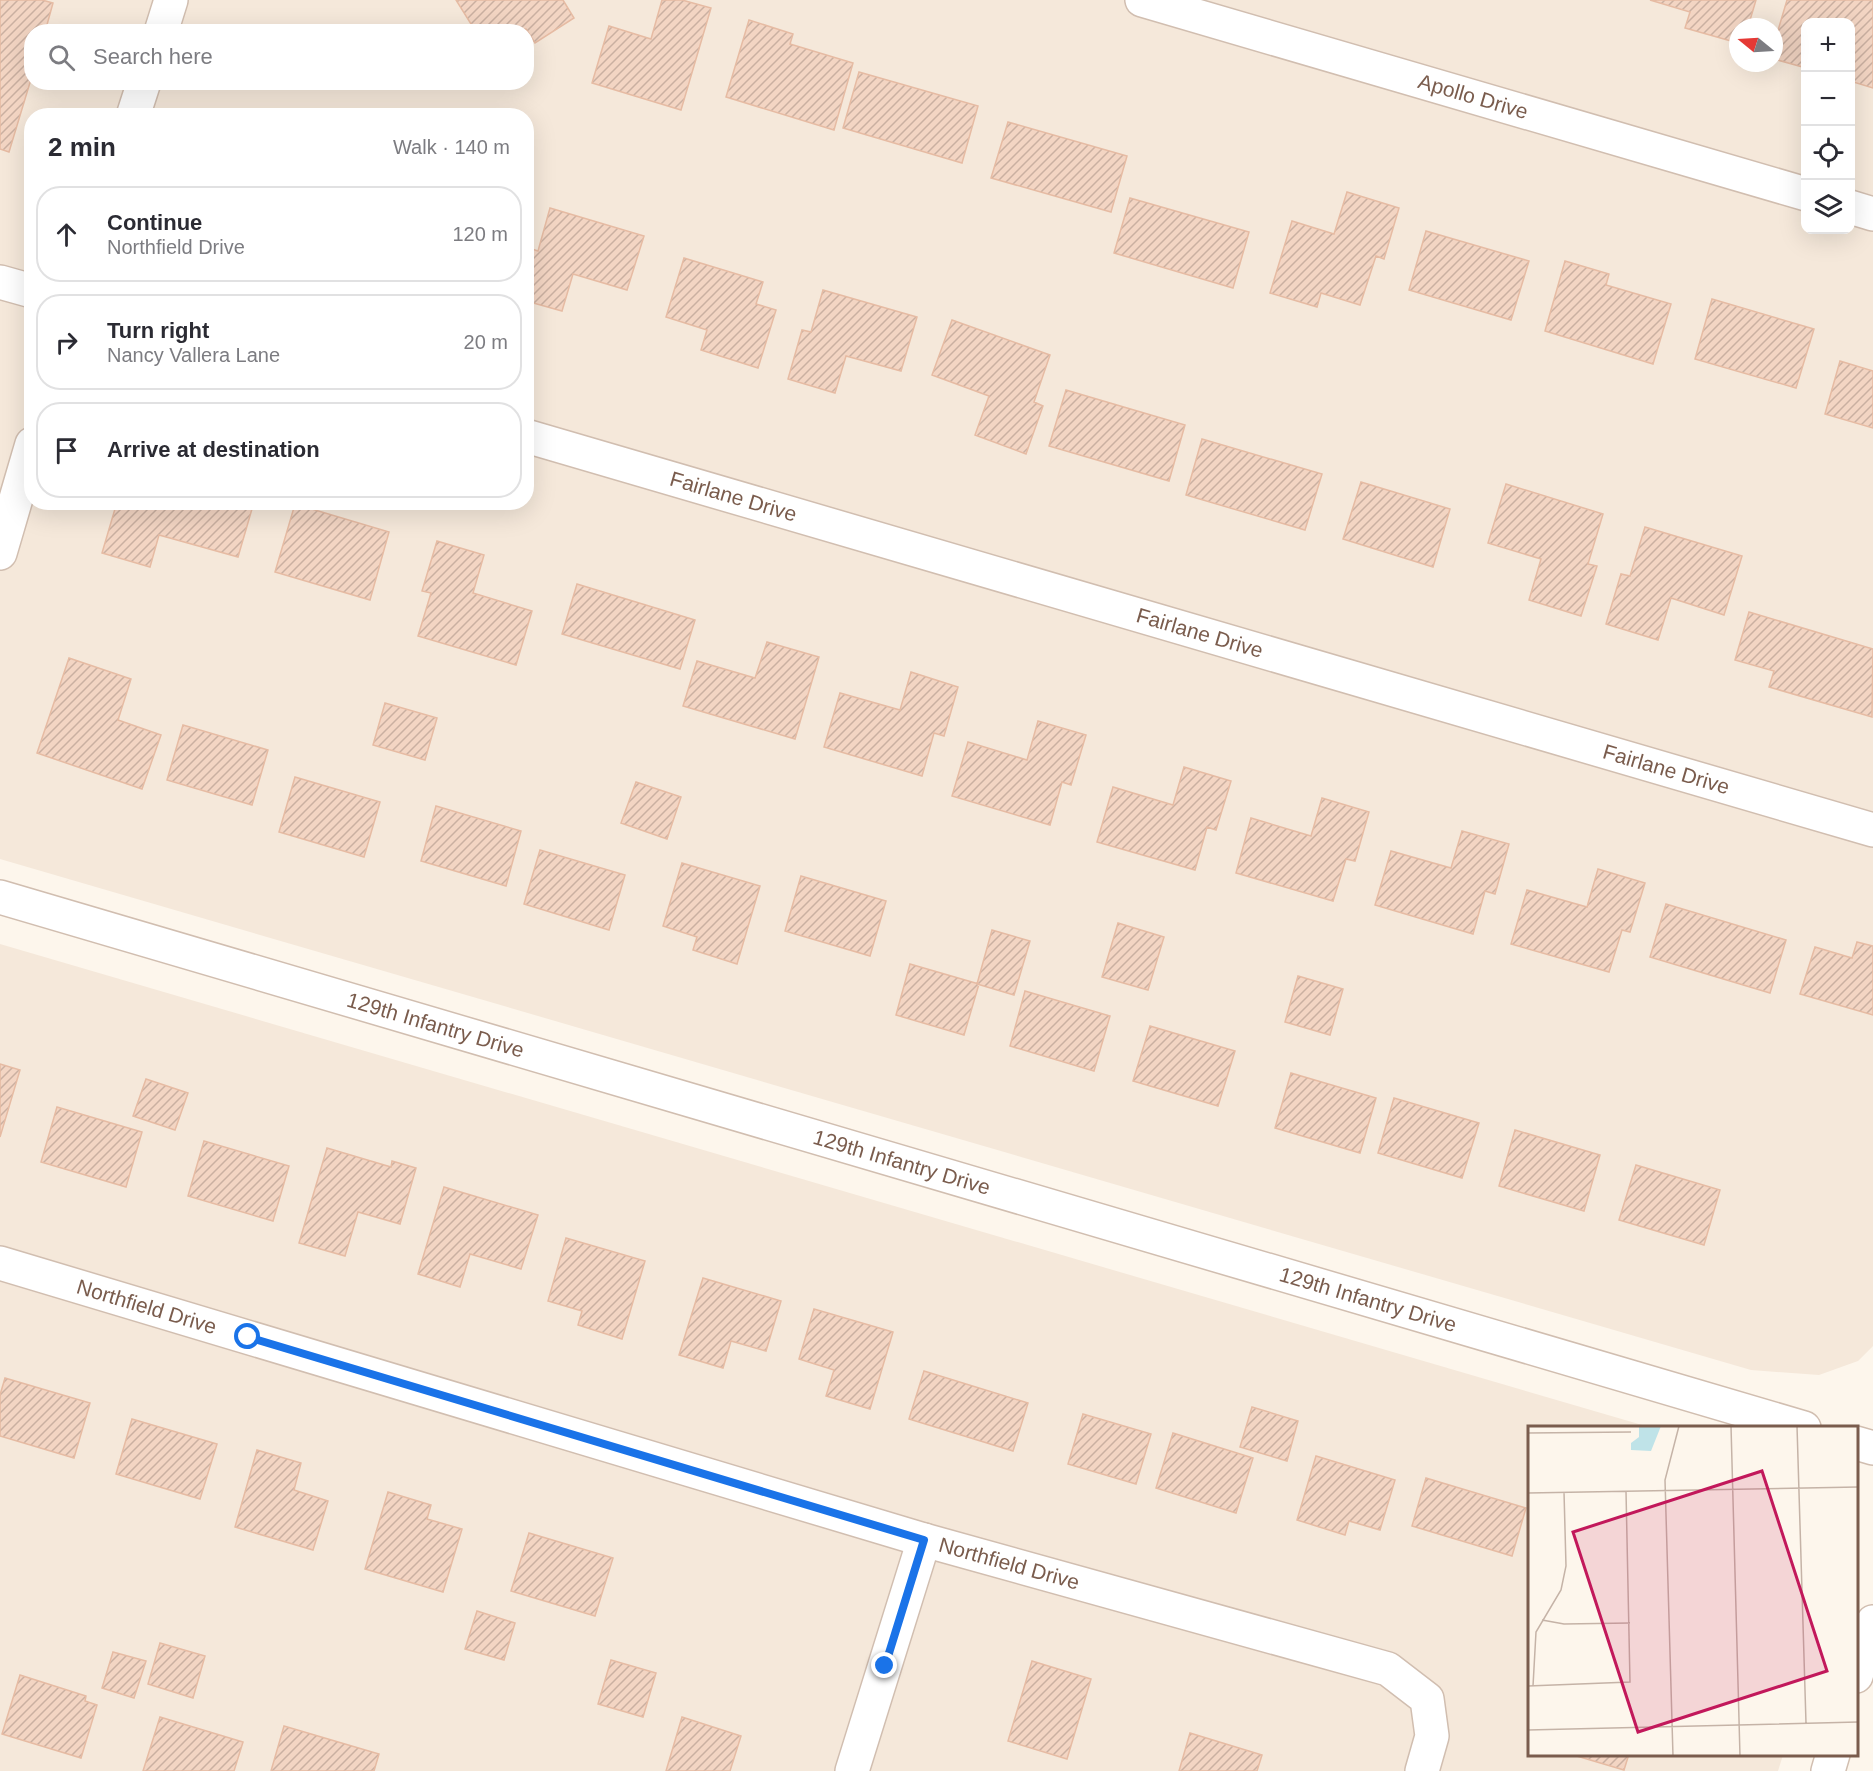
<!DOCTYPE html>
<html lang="en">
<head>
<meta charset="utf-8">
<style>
  body { margin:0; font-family:Arial,sans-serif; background:#f7f7f7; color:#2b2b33 }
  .controls { position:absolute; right:18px; top:18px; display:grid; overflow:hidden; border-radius:12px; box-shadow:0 6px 24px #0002 }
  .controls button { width:54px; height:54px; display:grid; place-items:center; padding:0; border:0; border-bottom:2px solid #e1e1e2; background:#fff; color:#2b2b33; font:30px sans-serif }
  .compass { position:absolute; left:1729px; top:18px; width:54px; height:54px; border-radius:50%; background:#fff; box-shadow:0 6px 24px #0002; rotate:288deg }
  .stop { position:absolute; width:18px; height:18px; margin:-14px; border:4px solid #1a73e8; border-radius:50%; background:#fff }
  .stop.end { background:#1a73e8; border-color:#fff; box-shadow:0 2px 6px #0008 }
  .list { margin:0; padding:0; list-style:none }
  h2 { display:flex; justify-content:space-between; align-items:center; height:78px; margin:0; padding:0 24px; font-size:26px }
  h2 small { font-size:20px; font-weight:400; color:#7c7c81 }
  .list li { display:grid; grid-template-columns:39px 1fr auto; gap:18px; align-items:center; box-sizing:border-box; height:96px; margin:0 12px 12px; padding:0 12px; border:2px solid #e1e1e2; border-radius:24px }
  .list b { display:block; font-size:22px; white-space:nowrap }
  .list p { margin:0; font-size:20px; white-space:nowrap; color:#7c7c81 }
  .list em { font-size:20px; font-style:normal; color:#7c7c81 }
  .icon { flex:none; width:33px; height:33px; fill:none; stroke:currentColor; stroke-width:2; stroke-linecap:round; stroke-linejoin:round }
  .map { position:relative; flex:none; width:1873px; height:1771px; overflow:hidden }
  .search { position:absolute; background:#fff; box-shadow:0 6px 24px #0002; left:24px; top:24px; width:510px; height:66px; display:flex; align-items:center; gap:15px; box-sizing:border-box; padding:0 21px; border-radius:24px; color:#7c7c81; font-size:22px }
  .panel { position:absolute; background:#fff; box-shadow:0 6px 24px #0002; left:24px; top:108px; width:510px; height:402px; border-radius:24px }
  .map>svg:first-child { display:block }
  .residential { fill:#f5e8da; fill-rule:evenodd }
  .building { fill:url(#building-hatch); stroke:#e6bba3; stroke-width:1.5 }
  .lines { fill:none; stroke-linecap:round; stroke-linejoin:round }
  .minor-casing { stroke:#d1beb0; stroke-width:36 }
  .minor { stroke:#fff; stroke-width:33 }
  .route { stroke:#1a73e8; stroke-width:8 }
  .labels { text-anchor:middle; stroke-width:4.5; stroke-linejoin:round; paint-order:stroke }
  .street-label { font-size:21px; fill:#7a5c4d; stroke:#fffaf3 }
  .inset-road { fill:none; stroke:#c5b3a7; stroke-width:1.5 }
  .view { fill:#c2185b; fill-opacity:0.15; stroke:#c2185b; stroke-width:3 }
  .inset-edge { fill:none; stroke:#7a5c4d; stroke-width:3 }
</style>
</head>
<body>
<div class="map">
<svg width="1873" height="1771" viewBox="0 0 1873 1771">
  <defs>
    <pattern id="building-hatch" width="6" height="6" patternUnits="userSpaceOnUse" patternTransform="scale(1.5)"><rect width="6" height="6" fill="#f3d5c3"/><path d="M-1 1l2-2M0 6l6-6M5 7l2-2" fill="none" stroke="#cab0a1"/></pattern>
  </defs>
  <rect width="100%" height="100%" fill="#fdf6ec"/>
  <!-- residential -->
  <path class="residential" d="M0,0H1873V1346L1858,1361L1819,1375L1751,1370L0,859ZM1806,22H1850V230H1806ZM1738,27H1774V63H1738ZM32,32H526V82H32ZM32,116H526V502H32Z
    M0,944L1649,1427L1530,1428V1754L1783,1755L1778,1771H0Z"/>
  <!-- building -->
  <path class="building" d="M0,0H42L53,3L45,32H32V76L9,152L0,149Z
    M456,0H563L574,18L535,43L526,29L476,32Z
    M662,0H682L711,8L681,110L592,83L609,26L651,39Z
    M1650,0H1756L1748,27H1738V43L1685,28L1690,12Z
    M1787,0H1873V88L1850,81V22H1806V68L1774,59V44Z
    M749,20L793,34L790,44L853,63L834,130L726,97Z
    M859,72L978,106L962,163L843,128Z
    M1008,122L1127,156L1111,212L991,178Z
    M1347,192L1399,208L1384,259L1376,256L1360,305L1321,293L1317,307L1270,293L1292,221L1334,234Z
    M1130,198L1249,232L1233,288L1114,253Z
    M550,208L644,236L627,290L573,274L562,311L526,301V257L529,248L538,251Z
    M1426,231L1529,261L1511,320L1409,290Z
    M684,258L763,282L756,304L776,310L758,368L701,350L707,330L666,317Z
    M1565,261L1609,274L1606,285L1671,304L1653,364L1545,331Z
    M823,290L917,317L901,371L846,356L835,393L788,379L802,330L811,332Z
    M1712,299L1814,329L1796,388L1695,359Z
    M952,320L1050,355L1034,402L1043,406L1026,454L975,435L989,396L932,375Z
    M1840,361L1873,371V428L1825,414Z
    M1066,390L1185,425L1169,481L1049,446Z
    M1202,439L1322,474L1305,530L1186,495Z
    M1361,482L1450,509L1433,567L1343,539Z
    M1506,484L1603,514L1588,564L1597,566L1581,616L1529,600L1541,559L1488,543Z
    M117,502H254L238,557L159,535L150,567L102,553Z
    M295,504L389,532L370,600L275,572Z
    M1645,527L1742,556L1724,615L1671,598L1658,640L1606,624L1621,574L1630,576Z
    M437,541L484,555L473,593L532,611L516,665L418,636L431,593L422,591Z
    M577,584L695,620L680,669L562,634Z
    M1749,612L1873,649L1872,717L1769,687L1774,671L1735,660Z
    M767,642L819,657L795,739L683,706L697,661L755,678Z
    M69,658L131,679L118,720L161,735L142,789L37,753Z
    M911,672L958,687L944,736L934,733L922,776L824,747L840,693L900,710Z
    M385,703L437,718L425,760L373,745Z
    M1038,721L1086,735L1071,785L1062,782L1050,825L952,796L968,742L1027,760Z
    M183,725L268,750L252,805L167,780Z
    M1184,767L1231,781L1216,830L1207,827L1195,870L1097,842L1113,787L1173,805Z
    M295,777L380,802L364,857L279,832Z
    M636,782L681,797L667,839L621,823Z
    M1322,798L1369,812L1355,861L1346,859L1333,901L1236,873L1251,818L1311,836Z
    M436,806L521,831L506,886L421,861Z
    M1462,831L1509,844L1495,894L1485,891L1473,934L1375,905L1391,851L1451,868Z
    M540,850L625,875L609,930L524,904Z
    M682,863L760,886L737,964L693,950L697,937L663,926Z
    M1598,869L1645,883L1630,932L1622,930L1609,972L1511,944L1527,890L1587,907Z
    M801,876L886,901L870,956L785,931Z
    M1666,904L1786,940L1770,993L1650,957Z
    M1118,923L1164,937L1148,990L1102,977Z
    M992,930L1030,941L1014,995L977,984Z
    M1857,942L1873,946V1015L1800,994L1815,947L1852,958Z
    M910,964L979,984L964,1035L896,1015Z
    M1298,976L1343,989L1330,1035L1285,1022Z
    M1025,991L1110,1016L1094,1071L1010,1046Z
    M1150,1026L1235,1051L1218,1106L1133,1081Z
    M0,1064L20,1070L0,1137Z
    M1291,1073L1376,1098L1360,1153L1275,1128Z
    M146,1079L188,1093L175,1130L133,1116Z
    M1394,1098L1479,1123L1462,1178L1378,1153Z
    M57,1107L142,1132L126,1187L41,1162Z
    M1515,1130L1600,1155L1584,1211L1499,1186Z
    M204,1141L289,1166L273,1221L188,1196Z
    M327,1148L391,1167L392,1161L416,1168L400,1224L358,1212L345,1256L299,1243Z
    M1636,1165L1720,1190L1704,1245L1619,1220Z
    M444,1187L538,1215L521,1269L470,1254L460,1287L418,1274Z
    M566,1238L645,1261L622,1339L578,1325L582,1311L548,1301Z
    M703,1278L781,1301L766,1351L731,1341L723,1368L679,1355Z
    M814,1309L893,1332L870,1409L826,1396L834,1370L799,1359Z
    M924,1371L1028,1403L1013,1451L909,1419Z
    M5,1378L90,1403L74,1458L0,1436V1395Z
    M1252,1407L1298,1421L1287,1461L1240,1447Z
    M1083,1414L1151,1434L1136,1484L1068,1464Z
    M132,1419L217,1444L200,1499L116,1474Z
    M1173,1433L1253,1458L1236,1513L1156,1488Z
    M257,1450L301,1463L294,1490L328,1501L313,1550L235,1527Z
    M1316,1456L1395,1480L1380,1530L1349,1521L1345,1535L1297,1520Z
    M1426,1478L1526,1508L1512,1556L1412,1526Z
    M388,1492L431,1505L427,1519L462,1529L443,1592L365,1569Z
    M529,1533L613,1558L595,1616L511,1591Z
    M477,1611L515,1623L504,1660L465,1649Z
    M160,1643L205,1656L193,1698L148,1684Z
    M113,1652L146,1661L134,1698L102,1688Z
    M611,1660L656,1673L643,1717L598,1704Z
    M1032,1661L1091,1679L1067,1759L1008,1741Z
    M20,1675L86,1696L85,1701L97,1705L81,1758L2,1734Z
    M160,1717L243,1742L234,1771H143Z
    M682,1717L741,1736L730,1771H666Z
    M284,1726L379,1754L374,1771H271Z
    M1190,1733L1262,1755L1257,1771H1179Z
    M1570,1754H1629L1624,1770Z"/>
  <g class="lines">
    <!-- minor casing -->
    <g class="minor-casing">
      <g id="minor">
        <path id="s1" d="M1142,0L1806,194"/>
        <path d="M161,32L171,0"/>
        <path d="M133,116L144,82"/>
        <path d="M1850,207L1873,214"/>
        <path d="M0,282L32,291"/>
        <path id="s2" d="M526,436L1873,830"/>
        <path d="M0,553L32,444"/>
        <path id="s3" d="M0,897L1804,1428"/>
        <path id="s4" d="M0,1263L924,1540L1388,1669L1427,1699L1432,1736L1422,1771"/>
        <path d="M1856,1443L1873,1448"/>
        <path d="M1856,1676L1873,1622"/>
        <path d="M852,1771L924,1540"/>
        <path d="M1828,1771L1833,1754"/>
      </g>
    </g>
    <!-- minor -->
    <use href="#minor" class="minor"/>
  </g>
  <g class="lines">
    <!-- route -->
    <path class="route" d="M248,1337L924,1540L885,1666"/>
  </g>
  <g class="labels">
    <!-- street labels -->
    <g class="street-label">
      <text dy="7" stroke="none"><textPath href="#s1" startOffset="345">Apollo Drive</textPath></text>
      <text dy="7" stroke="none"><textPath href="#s2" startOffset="216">Fairlane Drive</textPath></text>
      <text dy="7" stroke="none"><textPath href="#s2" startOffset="702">Fairlane Drive</textPath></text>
      <text dy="7" stroke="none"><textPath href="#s2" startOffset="1188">Fairlane Drive</textPath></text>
      <text dy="7" stroke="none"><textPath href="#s3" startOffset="454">129th Infantry Drive</textPath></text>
      <text dy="7" stroke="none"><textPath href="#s3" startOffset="940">129th Infantry Drive</textPath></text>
      <text dy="7" stroke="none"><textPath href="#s3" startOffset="1426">129th Infantry Drive</textPath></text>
      <text dy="7" stroke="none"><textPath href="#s4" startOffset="153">Northfield Drive</textPath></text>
      <text dy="7" stroke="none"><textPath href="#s4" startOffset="1053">Northfield Drive</textPath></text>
    </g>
  </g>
  <!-- overview -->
  <g transform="translate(1528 1426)">
    <rect width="330" height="330" fill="#fdf6ec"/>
    <path d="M111,0H133L123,25L103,24V17L111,11Z" fill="#bfe3e8"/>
    <path class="inset-road" d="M203,0L212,330M269,0L278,297M0,7L103,6M0,67L330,61M14,194L36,198L102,197M0,260L102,256L98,65M5,260L8,206L33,164L38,140L36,66M0,304L330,296M145,330L137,54L151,0"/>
    <path class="view" d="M234,45L299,245L110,306L45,106Z"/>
    <rect width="330" height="330" class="inset-edge"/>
  </g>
</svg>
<div class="controls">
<button>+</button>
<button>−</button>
<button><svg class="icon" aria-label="locate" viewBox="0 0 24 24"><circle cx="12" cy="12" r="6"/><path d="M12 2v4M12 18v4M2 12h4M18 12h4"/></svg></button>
<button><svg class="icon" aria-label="layers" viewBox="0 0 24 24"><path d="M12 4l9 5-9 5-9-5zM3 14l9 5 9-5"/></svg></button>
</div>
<svg class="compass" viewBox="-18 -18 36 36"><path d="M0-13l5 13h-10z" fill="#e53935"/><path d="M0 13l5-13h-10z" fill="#7c7c81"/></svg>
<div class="stop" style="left:248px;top:1337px"></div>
<div class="stop end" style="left:885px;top:1666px"></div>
<div class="search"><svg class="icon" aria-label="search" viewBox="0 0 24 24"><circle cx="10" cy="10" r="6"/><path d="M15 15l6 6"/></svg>Search here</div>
<section class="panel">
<h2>2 min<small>Walk · 140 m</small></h2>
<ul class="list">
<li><svg class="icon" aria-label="ahead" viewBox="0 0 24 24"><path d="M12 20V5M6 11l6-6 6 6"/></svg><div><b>Continue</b><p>Northfield Drive</p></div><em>120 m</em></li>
<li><svg class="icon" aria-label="right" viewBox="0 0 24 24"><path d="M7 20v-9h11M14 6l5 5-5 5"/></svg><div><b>Turn right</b><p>Nancy Vallera Lane</p></div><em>20 m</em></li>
<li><svg class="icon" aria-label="arrive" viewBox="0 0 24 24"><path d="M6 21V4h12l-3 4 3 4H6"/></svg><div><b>Arrive at destination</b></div></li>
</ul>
</section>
</div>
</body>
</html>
